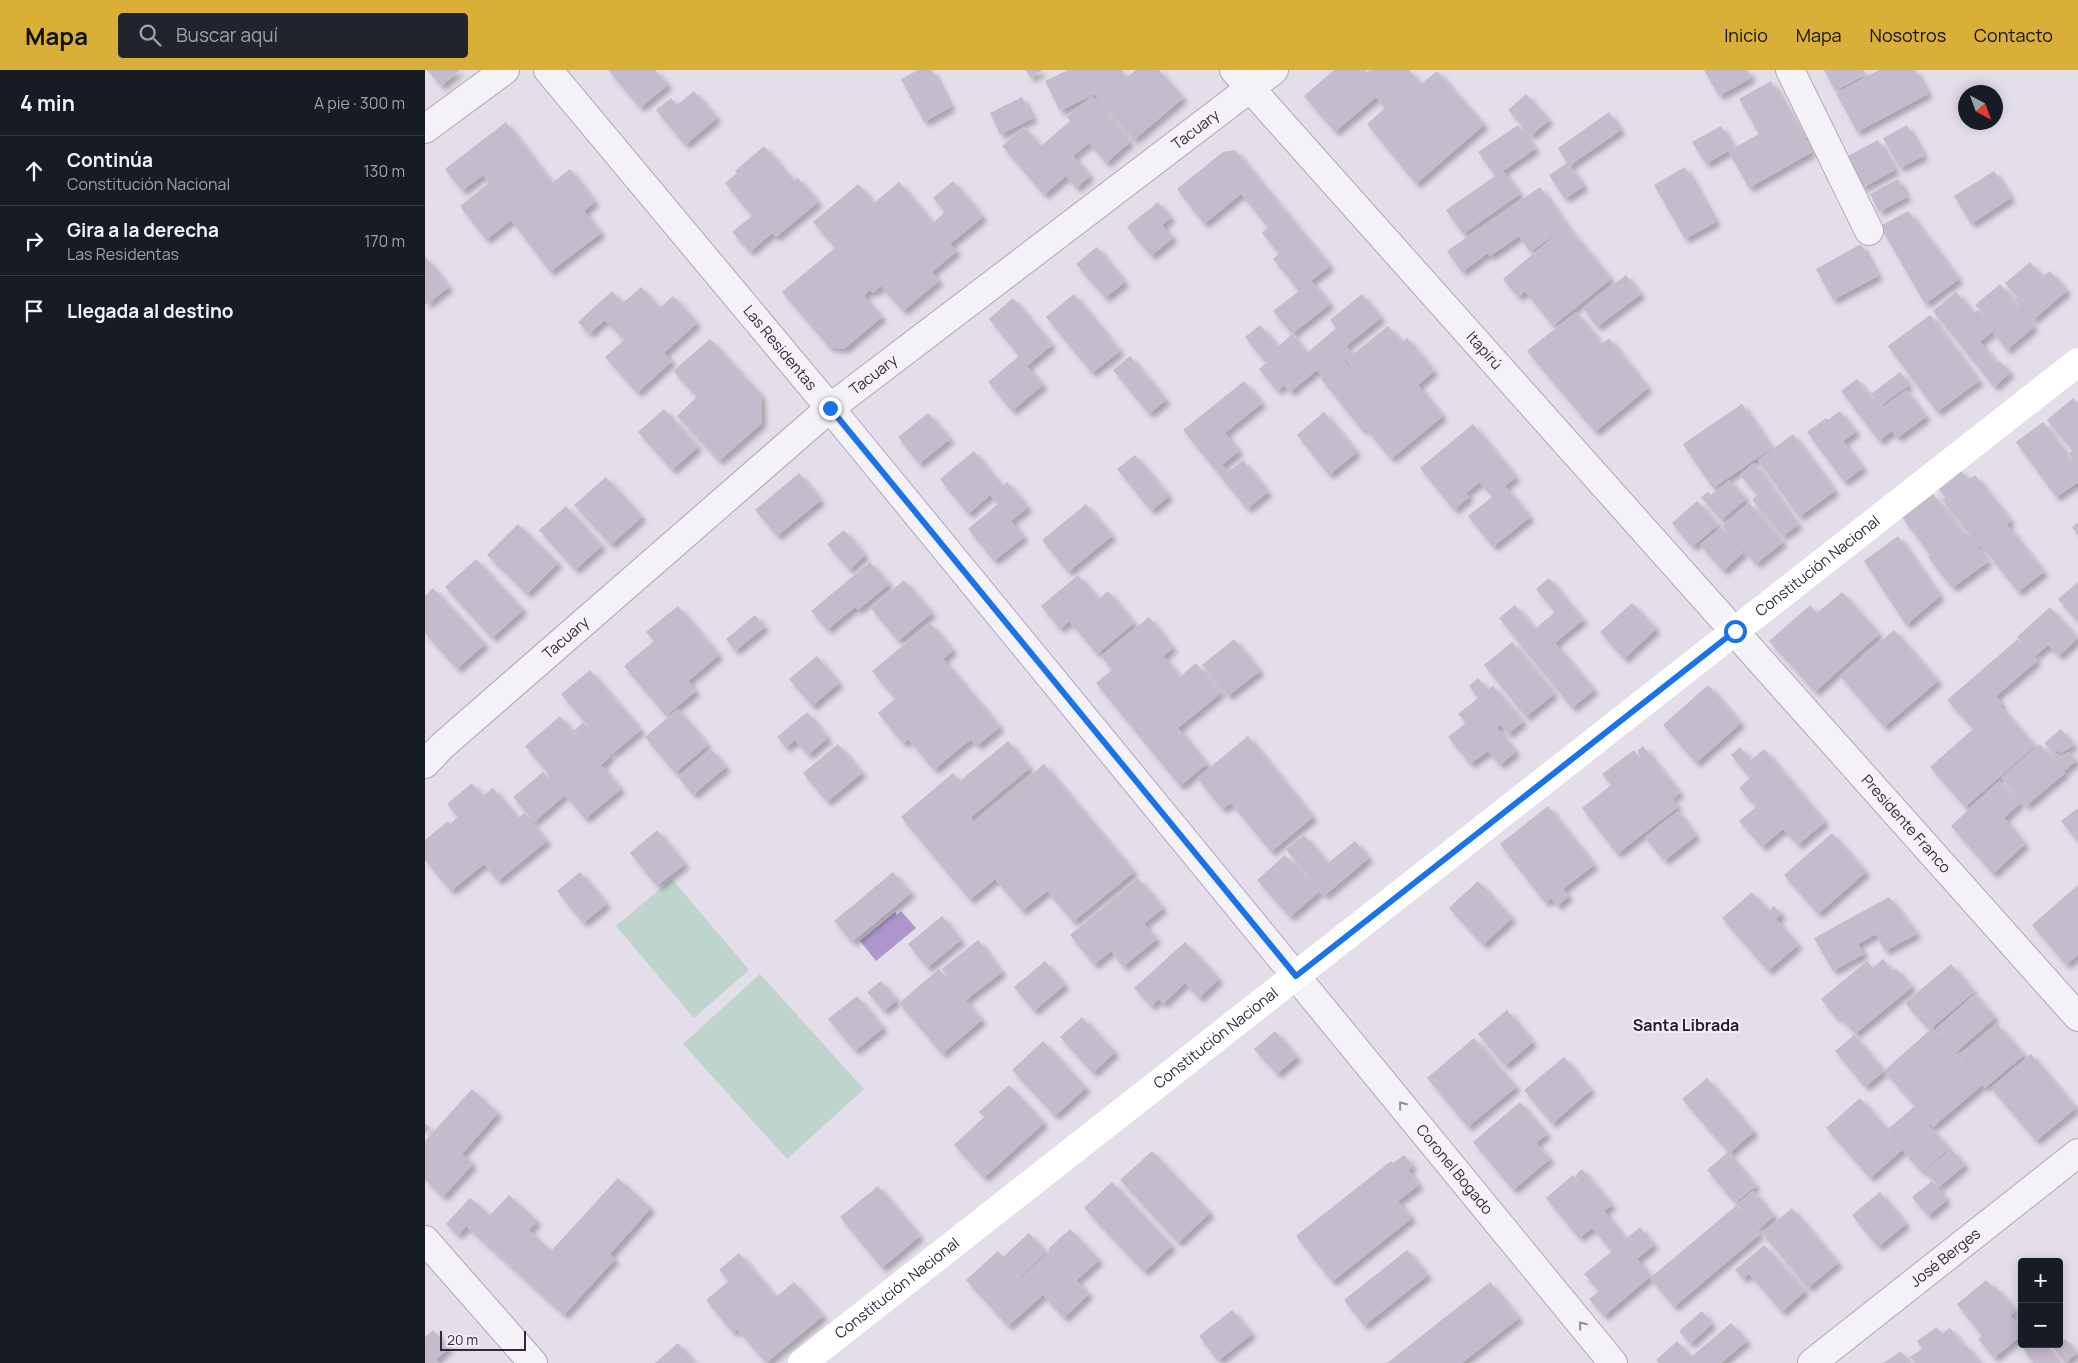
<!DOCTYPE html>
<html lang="es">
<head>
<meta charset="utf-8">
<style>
  body { margin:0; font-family:Manrope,sans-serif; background:#20242c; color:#f1f3f6 }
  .controls { position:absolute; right:15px; bottom:15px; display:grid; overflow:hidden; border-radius:5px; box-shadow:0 2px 12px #0003 }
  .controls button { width:45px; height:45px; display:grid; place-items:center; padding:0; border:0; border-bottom:1px solid #363941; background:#171b24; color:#f1f3f6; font:25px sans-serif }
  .compass { position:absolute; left:1533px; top:15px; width:45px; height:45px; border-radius:50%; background:#171b24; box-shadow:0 2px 12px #0003; rotate:139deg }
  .scale { position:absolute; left:15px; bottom:12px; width:86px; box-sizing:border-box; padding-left:5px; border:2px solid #342641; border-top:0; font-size:14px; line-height:18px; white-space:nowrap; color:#342641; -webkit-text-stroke:4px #f2edf6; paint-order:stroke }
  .stop { position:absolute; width:15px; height:15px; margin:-11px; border:4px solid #1a73e8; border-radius:50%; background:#fff }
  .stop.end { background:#1a73e8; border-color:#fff; box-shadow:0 1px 5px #0008 }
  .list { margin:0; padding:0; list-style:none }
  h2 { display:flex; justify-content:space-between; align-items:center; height:65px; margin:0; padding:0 20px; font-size:21px }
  h2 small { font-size:16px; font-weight:400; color:#9ea1a6 }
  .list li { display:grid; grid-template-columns:32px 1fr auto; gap:15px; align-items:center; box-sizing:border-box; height:70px; padding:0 20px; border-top:1px solid #363941 }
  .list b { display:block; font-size:19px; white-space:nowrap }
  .list p { margin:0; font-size:16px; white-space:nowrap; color:#9ea1a6 }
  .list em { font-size:16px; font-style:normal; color:#9ea1a6 }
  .icon { flex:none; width:28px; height:28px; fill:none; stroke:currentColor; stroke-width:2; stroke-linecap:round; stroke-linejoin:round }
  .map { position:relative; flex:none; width:1653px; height:1293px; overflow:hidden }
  header { display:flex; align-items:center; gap:30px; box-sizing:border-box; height:70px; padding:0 25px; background:#d9af37; color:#111 }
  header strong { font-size:24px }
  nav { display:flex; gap:28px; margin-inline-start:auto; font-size:18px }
  .search { width:350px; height:45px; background:#20242c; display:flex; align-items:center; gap:12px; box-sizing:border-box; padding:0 18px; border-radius:5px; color:#9ea1a6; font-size:19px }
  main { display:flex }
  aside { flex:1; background:#171b24 }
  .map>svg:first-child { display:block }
  .green { fill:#bed4cc }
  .water { fill:#ac96cc }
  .building { fill:#c4bbcc; filter:url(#shadow) }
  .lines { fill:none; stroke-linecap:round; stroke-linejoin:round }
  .street-casing { stroke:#aea7b7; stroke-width:30 }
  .street { stroke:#f4f1f7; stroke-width:28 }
  .secondary { stroke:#fff; stroke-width:28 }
  .oneway { stroke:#948c9c }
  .route { stroke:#1a73e8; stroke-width:6 }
  .labels { text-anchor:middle; stroke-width:4; stroke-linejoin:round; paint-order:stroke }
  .street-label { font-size:15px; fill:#342641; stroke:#f2edf6 }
  .neighbourhood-label { font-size:16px; font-weight:bold; fill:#261832; stroke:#f2edf6 }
</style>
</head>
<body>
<header>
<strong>Mapa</strong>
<div class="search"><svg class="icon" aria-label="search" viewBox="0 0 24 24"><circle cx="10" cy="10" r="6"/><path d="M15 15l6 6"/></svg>Buscar aquí</div>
<nav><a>Inicio</a><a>Mapa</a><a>Nosotros</a><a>Contacto</a></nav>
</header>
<main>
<aside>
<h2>4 min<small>A pie · 300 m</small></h2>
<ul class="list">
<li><svg class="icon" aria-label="ahead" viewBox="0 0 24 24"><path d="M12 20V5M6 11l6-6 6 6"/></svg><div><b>Continúa</b><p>Constitución Nacional</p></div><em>130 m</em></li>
<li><svg class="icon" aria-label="right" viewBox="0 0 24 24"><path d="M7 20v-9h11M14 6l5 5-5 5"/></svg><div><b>Gira a la derecha</b><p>Las Residentas</p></div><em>170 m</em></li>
<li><svg class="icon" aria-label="arrive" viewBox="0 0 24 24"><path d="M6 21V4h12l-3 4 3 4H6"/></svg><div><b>Llegada al destino</b></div></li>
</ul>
</aside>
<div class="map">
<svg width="1653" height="1293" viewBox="0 0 1653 1293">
  <defs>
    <filter id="shadow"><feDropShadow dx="4.5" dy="4.5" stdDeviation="2.5" flood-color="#0004"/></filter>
  </defs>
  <rect width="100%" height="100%" fill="#e3dee9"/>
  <!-- green -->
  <path class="green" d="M247,809L324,900L269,948L191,856Z
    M335,904L439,1019L362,1089L258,974Z"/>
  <!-- water -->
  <path class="water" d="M476,841L491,858L451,891L435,871L470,842L472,845Z"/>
  <!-- building -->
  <path class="building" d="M2,0H35L16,16Z
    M183,0H230L243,15L215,38Z
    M493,0H507L526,37L499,52L476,9Z
    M600,0H618L606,8Z
    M643,0H697L701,8L711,0H734L758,28L709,70L669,24L635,41L620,11Z
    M909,0H940L942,2L945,0H984L996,14L1012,1L1059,55L991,114L942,54L960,38L951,27L910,62L879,26Z
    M1279,0H1322L1326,8L1294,26Z
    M1399,0H1438L1441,4L1410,21Z
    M1454,0H1490L1503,24L1432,62L1411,23Z
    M1346,11L1387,82L1324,118L1303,81L1281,94L1267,72L1296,56L1309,78L1334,64L1314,29Z
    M269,21L292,48L260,75L231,40L246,28L252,35Z
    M1101,24L1124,50L1106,66L1083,40Z
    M667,26L705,72L681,93L664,73L648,86L665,106L651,118L641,106L619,125L577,76L599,57L616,76L645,51L642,47Z
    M597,27L608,48L575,65L565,43Z
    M1184,42L1196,60L1144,96L1159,116L1140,129L1124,105L1142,93L1133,78Z
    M81,52L127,113L145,99L170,132L159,141L176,163L125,202L86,150L61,170L35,136L64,113L58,105L37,121L20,99Z
    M1093,55L1110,79L1078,101L1095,124L1038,164L1021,140L1070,106L1053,82Z
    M1482,55L1499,86L1475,98L1458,68Z
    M1453,70L1470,100L1437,118L1421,87Z
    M339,76L369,111L373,108L393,132L351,167L347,163L325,182L307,162L327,146L300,113L312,103L310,101Z
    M810,80L905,196L886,211L905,234L867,264L848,241L874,221L848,189L854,184L837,163L843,157L816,124L779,154L752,119L798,82Z
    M1260,97L1291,152L1260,169L1229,115Z
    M1569,101L1586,128L1546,154L1529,126Z
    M1473,109L1482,127L1454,142L1445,124Z
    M528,111L558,147L525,174L532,181L507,202L514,211L478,241L456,216L448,223L445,220L439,226L457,247L419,279L404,277L357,222L410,178L388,152L433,114L449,133L474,112L508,153L520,142L508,128Z
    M1115,117L1142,156L1186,209L1128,256L1100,221L1093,227L1078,209L1139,158L1105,182L1094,166L1065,186L1063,183L1037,202L1022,181Z
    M733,132L746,148L737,155L748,168L726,186L702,157Z
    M1483,141L1534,209L1500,234L1455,156Z
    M1436,174L1453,206L1408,230L1391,199Z
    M672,177L700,212L680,228L651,194Z
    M0,186L24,217L1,235L0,233Z
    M1605,192L1617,206L1592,227L1580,213Z
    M1625,201L1642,221L1608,250L1590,230Z
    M1201,205L1216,224L1172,257L1158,238Z
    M1575,214L1609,257L1582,280L1568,263L1571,260L1550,235Z
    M216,217L235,238L248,226L272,253L239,283L247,291L212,323L180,287L199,270L180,250L164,264L153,252L187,221L198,233Z
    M1531,222L1549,243L1553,240L1569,260L1555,272L1572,293L1575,291L1585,303L1569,317L1508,241Z
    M649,224L695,281L667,303L621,247Z
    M937,224L956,248L921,276L927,284L919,291L960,342L962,340L921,290L963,256L977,272L982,268L1009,301L993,315L1018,346L966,389L940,358L937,360L896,309L898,308L892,300L865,322L859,315L852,321L834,299L841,293L820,267L835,255L853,277L867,264L882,283L911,258L905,250Z
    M588,228L627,275L602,296L618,315L587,341L563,312L594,286L564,249Z
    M1151,242L1177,274L1184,268L1223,318L1170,362L1102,281Z
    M1505,245L1554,311L1512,342L1463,276Z
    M285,269L336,325L337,353L294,391L252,346L272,327L248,301Z
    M705,286L741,330L724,344L688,300Z
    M1475,302L1484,315L1455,336L1446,324Z
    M1432,309L1454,340L1481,320L1501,347L1472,368L1467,361L1454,371L1416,321Z
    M819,311L837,333L800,363L814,381L797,395L803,402L818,390L843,422L822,439L758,360Z
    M1648,328L1653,333V395L1644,384L1647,380L1622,350Z
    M1317,334L1347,378L1288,418L1258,374Z
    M239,339L273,377L247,400L213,362Z
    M1415,341L1431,362L1418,371L1438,398L1419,412L1382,362L1401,348L1403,350Z
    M899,342L932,382L904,405L872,365Z
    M503,343L525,369L494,394L473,367Z
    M1618,352L1653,401V412L1631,427L1591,372Z
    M1048,354L1091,407L1080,416L1105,447L1068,477L1043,446L1067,427L1055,412L1041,423L1044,427L1029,440L995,398Z
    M1368,364L1410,421L1374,447L1333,390Z
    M549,381L577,416L582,412L603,437L586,451L599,467L569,491L543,459L573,434L565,425L543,444L515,409Z
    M710,385L744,426L726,441L692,399Z
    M1329,393L1373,455L1358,466L1327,430L1332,425L1315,405Z
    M1535,399L1543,410L1550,405L1586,451L1577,458L1582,455L1619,502L1593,522L1556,475L1554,476L1517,430L1521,428L1512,417Z
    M374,403L396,430L352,466L330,440Z
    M181,407L217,447L186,475L149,435Z
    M1304,410L1321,429L1296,450L1276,427L1283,422L1286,425Z
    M1508,424L1537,463L1540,461L1563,492L1527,518L1503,487L1505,485L1477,447Z
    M1272,431L1293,455L1267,477L1247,453Z
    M1324,433L1358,472L1331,494L1297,456Z
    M661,434L687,466L643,502L617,470Z
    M141,436L177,476L150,500L114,460Z
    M1653,452V465L1647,457Z
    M93,454L133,493L102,524L62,485Z
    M1296,457L1318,483L1298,501L1275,475Z
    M419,460L440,485L424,500L402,474Z
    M1473,466L1515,526L1481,555L1439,491Z
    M51,489L98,540L67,568L20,517Z
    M445,492L464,514L433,540L430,537L402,560L386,541Z
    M653,505L673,528L635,559L616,536Z
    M1124,508L1158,550L1130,573L1169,620L1147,638L1074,548L1090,535L1110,559L1130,542L1111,519Z
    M479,510L507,543L473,571L446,538Z
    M1653,512V552L1633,529Z
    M8,518L60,574L32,599L0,563V526Z
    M683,521L709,553L672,584L645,552Z
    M1417,522L1454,564L1390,622L1344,571L1385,535L1392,543Z
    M1207,533L1231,559L1199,589L1175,562Z
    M253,536L294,585L263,611L271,621L241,646L199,596L229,571L221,562Z
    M1625,537L1653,568L1634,586L1623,575L1610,586L1592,567Z
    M330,545L340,557L310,581L301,569Z
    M724,547L748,578L738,586L755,607L771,593L796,623L753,658L782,694L755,716L671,613L687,600L676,586Z
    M505,553L528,580L518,589L575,657L552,676L546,669L509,700L483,669L478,674L453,643L470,629L447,601Z
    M1469,560L1513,611L1459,657L1415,606Z
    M809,569L835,601L803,626L777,595Z
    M1593,569L1612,591L1571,626L1577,634L1575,636L1610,676L1540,737L1505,697L1548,659L1522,630Z
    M1087,572L1129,624L1101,647L1059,595Z
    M392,586L414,613L387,636L364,609Z
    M165,600L216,660L187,684L136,624Z
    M1053,608L1063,620L1068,616L1098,652L1083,664L1075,654L1072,658L1091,682L1075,695L1063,681L1045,694L1023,667L1041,653L1033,644L1053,628L1044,616Z
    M1283,615L1316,653L1271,693L1238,655Z
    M253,639L283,675L250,703L220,667Z
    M382,642L403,668L383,685L370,670L361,678L352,667Z
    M135,646L167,685L149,661L158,652L186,686L176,695L196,719L160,749L100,676Z
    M1636,659L1649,675L1636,683L1633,680L1629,684L1619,673Z
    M823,666L888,747L846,782L806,733L797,739L772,708Z
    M583,671L605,698L546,747L549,752L619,694L709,802L648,852L622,821L597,841L570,809L545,830L476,747L528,703L535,711Z
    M413,674L437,703L402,732L378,703Z
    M1615,674L1640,703L1601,736L1576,708Z
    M1218,676L1255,723L1248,728L1212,681Z
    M1315,677L1326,690L1339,679L1400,752L1373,775L1358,759L1337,777L1314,751L1331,737L1314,718L1325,708L1306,685Z
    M286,679L301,697L268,725L253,707Z
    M1209,680L1253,737L1192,784L1157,738L1186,715L1177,704Z
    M1644,682L1651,691L1639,701L1628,688L1632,684L1636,688Z
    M118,702L139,726L109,752L88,727Z
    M1574,711L1595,733L1579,748L1600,774L1568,804L1526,756Z
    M47,713L58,726L68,718L93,748L99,743L122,771L73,811L59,794L26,821L0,790V770L23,751L25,754L33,747L22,734Z
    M1123,736L1169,795L1138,819L1144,826L1132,836L1126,828L1120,833L1075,774Z
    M1653,738V772L1636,751Z
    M1253,741L1271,766L1239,791L1220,767Z
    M232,760L260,794L232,816L205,783Z
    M1407,763L1441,802L1393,844L1359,805Z
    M879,765L903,793L930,771L944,788L899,826L861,779Z
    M860,785L894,822L865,847L832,810Z
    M155,802L182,834L158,853L132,821Z
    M468,802L486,823L427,872L409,851Z
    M713,808L738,838L719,854L732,869L698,897L686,881L669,895L645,865Z
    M1053,811L1087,848L1058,875L1024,838Z
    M1653,815V885L1641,895L1607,855Z
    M1327,822L1344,841L1349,836L1357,844L1351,849L1373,875L1343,901L1297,848Z
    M1464,827L1492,864L1460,881L1451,864L1433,874L1439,884L1408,901L1389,868Z
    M517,846L536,870L502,898L483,874Z
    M553,870L577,902L541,930L517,899Z
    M760,872L794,909L774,928L760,913L738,934L734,929L726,936L709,918Z
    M1458,889L1467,901L1471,898L1487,917L1430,964L1414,946L1411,948L1396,929L1442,891L1448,898Z
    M620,891L640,915L609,941L589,917Z
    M1526,894L1549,922L1504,960L1480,933Z
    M514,899L557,950L517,984L474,933Z
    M456,911L472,930L459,941L442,922Z
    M1550,924L1570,948L1531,982L1511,959Z
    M432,926L458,958L430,981L403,949Z
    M1082,940L1108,972L1080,996L1053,964Z
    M657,947L690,982L668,1003L635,967Z
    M1572,954L1599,985L1560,1018L1533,986Z
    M1507,958L1557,1015L1508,1057L1500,1049L1505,1056L1445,1108L1401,1058L1435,1028L1468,1066L1463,1059L1490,1036L1459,1001L1440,1017L1410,981L1429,965L1459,1001Z
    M850,961L872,987L852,1004L829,979Z
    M1049,968L1091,1017L1043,1057L1002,1008Z
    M618,971L661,1018L630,1046L587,1000Z
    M1606,984L1651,1038L1611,1071L1566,1018Z
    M1139,987L1166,1020L1127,1054L1099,1020Z
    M1282,1008L1329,1062L1304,1083L1257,1029Z
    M584,1015L619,1053L559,1108L529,1075L559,1047L554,1042Z
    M47,1019L73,1043L37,1084L48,1094L18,1127L0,1110V1071Z
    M1095,1032L1122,1064L1111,1073L1125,1089L1088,1120L1048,1072Z
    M0,1053L5,1058L0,1063Z
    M1505,1057L1524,1078L1497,1102L1478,1081Z
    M1526,1079L1540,1095L1514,1117L1500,1101Z
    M727,1081L785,1143L753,1173L695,1110Z
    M1303,1082L1331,1116L1310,1133L1282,1100Z
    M979,1085L988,1096L983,1100L994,1115L973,1131L987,1148L907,1212L871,1166L966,1091L968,1093Z
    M1157,1099L1187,1135L1179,1141L1201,1169L1215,1157L1229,1175L1212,1189L1226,1206L1179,1246L1164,1229L1174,1221L1159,1204L1187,1181L1167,1158L1154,1168L1121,1128L1148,1105L1158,1118L1150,1106Z
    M193,1108L226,1138L185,1184L190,1189L139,1245L41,1156L33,1165L21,1154L45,1128L65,1145L84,1125L112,1151L104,1160L126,1181Z
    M1507,1111L1522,1130L1503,1146L1487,1127Z
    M687,1112L747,1176L719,1202L659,1138Z
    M453,1116L495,1166L457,1198L415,1147Z
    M1328,1121L1349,1146L1334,1159L1312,1134Z
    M1455,1122L1481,1154L1453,1177L1427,1145Z
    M1312,1135L1335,1164L1249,1237L1225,1208Z
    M1367,1138L1413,1193L1383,1218L1337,1163Z
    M645,1159L674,1190L652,1210L643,1201L664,1224L639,1248L618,1225L583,1256L541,1210L573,1181L578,1187L604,1163L621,1182L596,1206L597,1207L625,1181L623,1179Z
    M1339,1175L1380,1221L1357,1242L1324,1204L1318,1209L1310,1200Z
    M982,1180L1003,1205L939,1256L919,1230Z
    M314,1183L351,1227L369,1212L398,1246L341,1293L312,1259L308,1263L281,1230L304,1211L294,1200Z
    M1561,1210L1568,1218L1570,1216L1591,1241L1585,1246L1597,1259V1265L1569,1288L1553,1269L1557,1266L1532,1234Z
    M1065,1212L1094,1248L1037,1293H962Z
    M807,1240L827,1264L793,1291L774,1266Z
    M1277,1241L1287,1254L1265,1274L1254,1261Z
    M1306,1253L1322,1271L1296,1293H1234L1231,1290L1252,1271L1266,1287Z
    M1512,1257L1517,1264L1525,1258L1539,1276L1541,1275L1555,1293H1490L1485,1287L1497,1279L1492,1271Z
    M8,1260L24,1278L11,1289L15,1293H0V1267Z
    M1640,1269L1652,1283L1640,1293L1629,1279Z
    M253,1273L270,1293H230Z
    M1601,1274H1621L1633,1293H1608L1597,1277Z
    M1476,1281L1484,1293H1458Z"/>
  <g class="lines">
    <!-- street casing -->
    <g class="street-casing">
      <g id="street">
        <path id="s1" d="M123,0L405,338L1188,1293"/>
        <path id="s2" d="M809,0L1653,947"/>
        <path d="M1365,0L1444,161"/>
        <path d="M0,59L80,0"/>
        <path id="s3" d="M0,694L17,676L405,338L849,0"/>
        <path d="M0,1170L108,1293"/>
        <path id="s4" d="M1387,1293L1653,1083"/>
      </g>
    </g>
    <!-- street -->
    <use href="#street" class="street"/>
    <!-- secondary -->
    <path class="secondary" id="s5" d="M377,1293L1653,292"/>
  </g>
  <!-- one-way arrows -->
  <defs><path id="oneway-chevron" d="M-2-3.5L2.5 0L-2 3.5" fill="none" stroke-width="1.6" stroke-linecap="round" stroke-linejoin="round" transform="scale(1.25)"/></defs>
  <g class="oneway">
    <use href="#oneway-chevron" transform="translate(977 1035) rotate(-129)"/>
    <use href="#oneway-chevron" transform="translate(1157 1255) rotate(-129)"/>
  </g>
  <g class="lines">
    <!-- route -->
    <path class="route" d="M405,338L871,906L1310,561"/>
  </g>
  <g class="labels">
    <!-- street labels -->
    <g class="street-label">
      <text dy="5" stroke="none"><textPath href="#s3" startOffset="999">Tacuary</textPath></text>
      <text dy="5" stroke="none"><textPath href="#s1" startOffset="362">Las Residentas</textPath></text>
      <text dy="5" stroke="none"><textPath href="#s2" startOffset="376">Itapirú</textPath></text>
      <text dy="5" stroke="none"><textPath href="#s3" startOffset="594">Tacuary</textPath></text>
      <text dy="5" stroke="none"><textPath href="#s5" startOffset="1291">Constitución Nacional</textPath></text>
      <text dy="5" stroke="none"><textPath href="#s3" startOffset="189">Tacuary</textPath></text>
      <text dy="5" stroke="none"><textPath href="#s2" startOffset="1010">Presidente Franco</textPath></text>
      <text dy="5" stroke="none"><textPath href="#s5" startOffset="526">Constitución Nacional</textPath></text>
      <text dy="5" stroke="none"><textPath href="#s1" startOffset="1425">Coronel Bogado</textPath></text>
      <text dy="5" stroke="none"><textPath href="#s4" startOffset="170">José Berges</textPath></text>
      <text dy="5" stroke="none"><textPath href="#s5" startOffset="121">Constitución Nacional</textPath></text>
    </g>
    <!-- neighbourhood labels -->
    <g class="neighbourhood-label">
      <text x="1261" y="961">Santa Librada</text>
    </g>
  </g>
</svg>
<div class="controls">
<button>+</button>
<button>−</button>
</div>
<svg class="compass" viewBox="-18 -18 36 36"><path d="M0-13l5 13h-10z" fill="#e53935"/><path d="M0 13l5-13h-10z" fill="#9ea1a6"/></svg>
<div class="scale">20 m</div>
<div class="stop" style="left:1310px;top:561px"></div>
<div class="stop end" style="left:405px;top:338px"></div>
</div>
</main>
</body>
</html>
